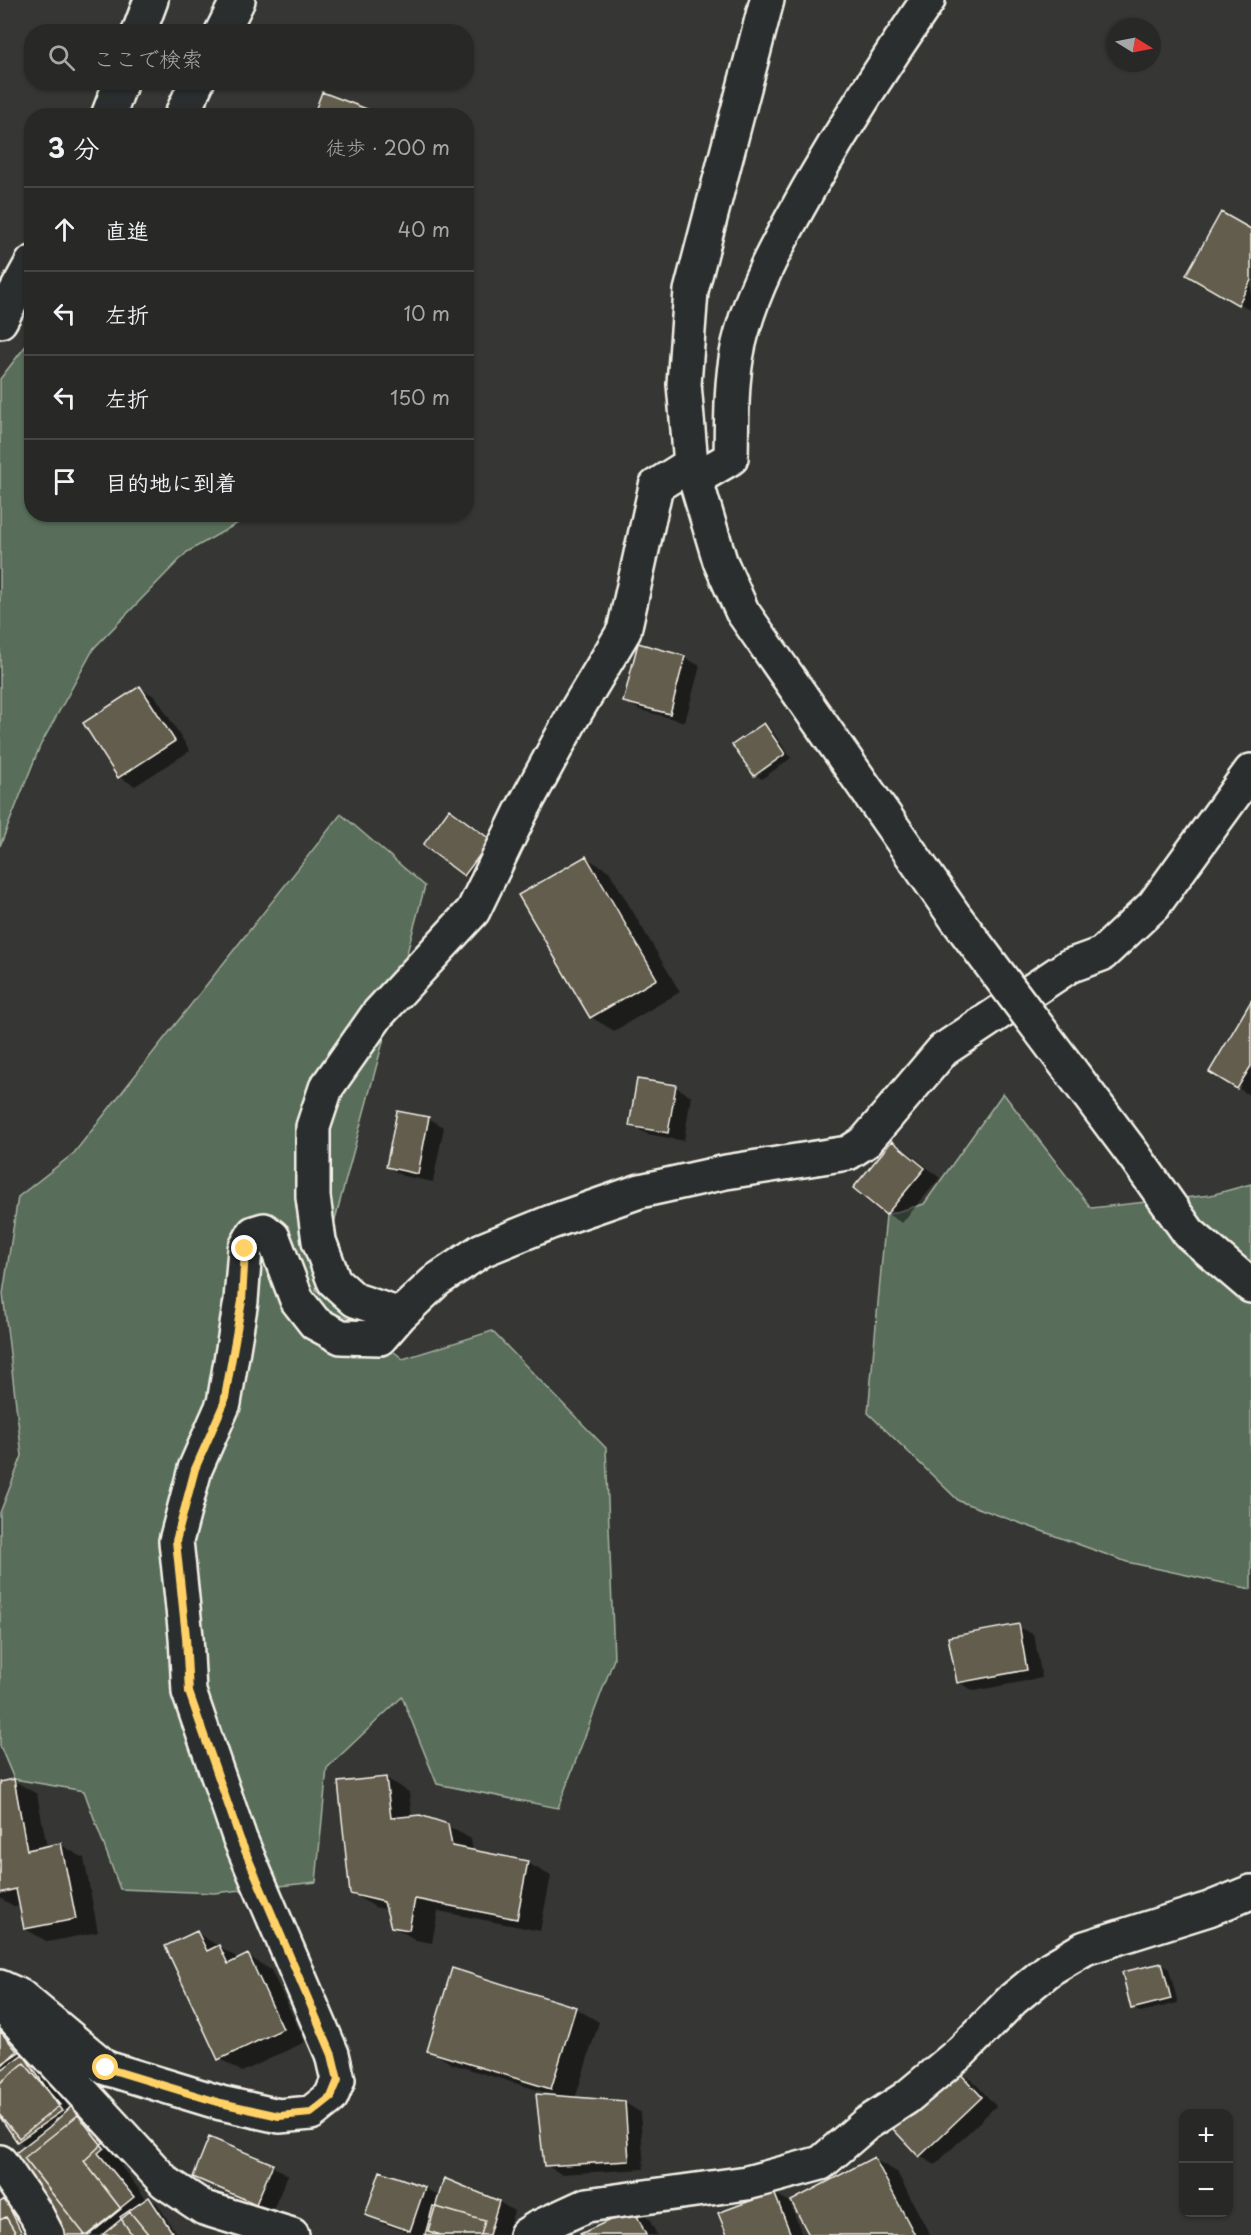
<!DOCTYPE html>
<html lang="ja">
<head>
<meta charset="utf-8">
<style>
  body { margin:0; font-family:"Playpen Sans","Klee One",sans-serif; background:#30312f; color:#f1f3f6 }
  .controls { position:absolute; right:18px; bottom:18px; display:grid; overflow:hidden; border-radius:12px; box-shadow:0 2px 4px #0004 }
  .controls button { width:54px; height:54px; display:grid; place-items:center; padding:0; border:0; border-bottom:2px solid #444544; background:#282927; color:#f1f3f6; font:30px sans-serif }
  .compass { position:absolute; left:1107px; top:18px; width:54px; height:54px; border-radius:50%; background:#282927; box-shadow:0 2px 4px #0004; rotate:100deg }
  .stop { position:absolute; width:18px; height:18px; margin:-14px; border:4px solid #ffd166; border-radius:50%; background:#fff }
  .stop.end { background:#ffd166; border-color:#fff; box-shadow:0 2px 6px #0008 }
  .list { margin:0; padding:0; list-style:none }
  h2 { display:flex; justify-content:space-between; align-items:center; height:78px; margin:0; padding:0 24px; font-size:26px }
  h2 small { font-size:20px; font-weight:400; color:#a5a6a7 }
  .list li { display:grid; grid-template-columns:39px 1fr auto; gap:18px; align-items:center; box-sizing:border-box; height:84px; padding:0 24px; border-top:2px solid #444544 }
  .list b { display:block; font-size:22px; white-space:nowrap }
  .list em { font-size:20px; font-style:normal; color:#a5a6a7 }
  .icon { flex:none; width:33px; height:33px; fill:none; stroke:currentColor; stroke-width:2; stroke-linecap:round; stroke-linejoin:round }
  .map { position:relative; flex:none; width:1251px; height:2235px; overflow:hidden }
  .search { position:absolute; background:#282927; box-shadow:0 2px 4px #0004; left:24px; top:24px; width:450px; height:66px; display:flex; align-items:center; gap:15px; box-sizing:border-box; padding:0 21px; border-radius:24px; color:#a5a6a7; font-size:22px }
  .panel { position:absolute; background:#282927; box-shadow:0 2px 4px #0004; left:24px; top:108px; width:450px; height:414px; border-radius:24px }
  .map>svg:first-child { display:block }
  .green { fill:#586e5a; stroke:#a6b0a1; stroke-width:1.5 }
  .shadow { fill:#0007 }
  .building { fill:#645d4d; stroke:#f4f1e8; stroke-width:1.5 }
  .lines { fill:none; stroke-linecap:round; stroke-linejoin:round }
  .minor-casing { stroke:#f4f1e8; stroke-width:38 }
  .major-casing { stroke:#f4f1e8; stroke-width:38 }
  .minor { stroke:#2a2d2e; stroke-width:33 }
  .major { stroke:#2a2d2e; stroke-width:33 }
  .minor-bridge-casing { stroke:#f4f1e8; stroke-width:38; stroke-linecap:butt }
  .minor-bridge { stroke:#2a2d2e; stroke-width:33 }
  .route { stroke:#ffd166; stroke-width:8 }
</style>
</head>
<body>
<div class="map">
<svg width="1251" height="2235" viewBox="0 0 1251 2235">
  <rect width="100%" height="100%" fill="#363734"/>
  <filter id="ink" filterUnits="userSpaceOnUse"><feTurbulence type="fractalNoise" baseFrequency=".0167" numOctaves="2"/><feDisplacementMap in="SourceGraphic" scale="12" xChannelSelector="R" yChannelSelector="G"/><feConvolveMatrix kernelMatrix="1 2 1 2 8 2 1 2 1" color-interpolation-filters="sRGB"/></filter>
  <g filter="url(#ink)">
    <!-- green -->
    <path class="green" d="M31,339L32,514L252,515L187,552L94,648L40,746L0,846V379Z
      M341,814L425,886L316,1290L403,1359L492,1331L606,1448L614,1659L558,1808L437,1784L402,1697L327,1768L316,1882L214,1893L120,1889L84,1791L14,1779L0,1746V1513L22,1456L3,1294L18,1197L74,1153Z
      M1003,1093L1091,1208L1211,1195L1251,1184V1589L1127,1562L959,1501L868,1413L886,1215L924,1204Z"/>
    <!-- shadow -->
    <path class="shadow" d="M1251,231V310L1188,275Z
      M684,657L700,666L685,722L640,710L624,701Z
      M140,688L156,697L190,751L135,786L119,777Z
      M764,725L771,729L791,758L762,779L755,775Z
      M450,811L465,820L506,850L481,884L465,875L425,844Z
      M586,858L609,871L680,992L614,1031L591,1017Z
      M1251,1004V1096L1211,1072Z
      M676,1087L691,1096L684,1141L647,1134L631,1125Z
      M428,1118L444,1127L433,1182L403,1176L387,1167Z
      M892,1143L908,1152L940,1178L902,1223L887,1214Z
      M1018,1626L1034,1635L1042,1678L974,1691L958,1682Z
      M386,1778L409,1792L412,1818L448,1826L471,1839L473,1852L528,1863L551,1876L540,1931L438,1911L432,1943L416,1940L392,1926L388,1910L375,1907L351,1893L339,1784Z
      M14,1781L37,1794L47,1847L61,1845L84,1858L98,1932L48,1942L25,1929L21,1906L15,1907L0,1898V1783Z
      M197,1933L241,1960L248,1956L271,1970L305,2042L242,2072L219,2058Z
      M1162,1964L1169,1969L1178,2003L1140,2012L1132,2008Z
      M0,2003L70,2110L74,2106L126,2162L121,2166L147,2200L149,2199L157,2203L177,2235H61L27,2146L18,2141L0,2115Z
      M575,2008L599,2022L575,2099L625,2103L640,2112L644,2169L561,2174L546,2165L554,2095L452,2064L429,2050Z
      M956,2071L972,2080L996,2106L935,2165L920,2156Z
      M874,2159L897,2172L930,2235H810Z
      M272,2166L288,2175L272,2212L210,2185L195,2176Z
      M425,2188L440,2197L499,2202L514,2211L507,2235H416L383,2224L367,2215Z
      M774,2193L790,2202L802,2235H728Z
      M5,2201L20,2210L33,2235H0V2203Z
      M634,2210L649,2219L657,2235H582Z"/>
    <!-- building -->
    <path class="building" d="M322,92L372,111L370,116H313Z
      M1221,212L1251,229V280L1238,305L1186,275Z
      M638,643L685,656L670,714L623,702Z
      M140,686L175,741L118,778L83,723Z
      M764,723L785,754L754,776L732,745Z
      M449,809L491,840L464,876L423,845Z
      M586,856L657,979L590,1018L518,895Z
      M1251,1001V1066L1237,1089L1209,1072Z
      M637,1079L676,1085L668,1133L629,1126Z
      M397,1111L429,1117L418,1174L386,1167Z
      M892,1141L925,1168L886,1215L853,1188Z
      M1019,1624L1027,1670L957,1683L948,1637Z
      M386,1777L391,1818L420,1815L448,1824L452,1846L528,1861L517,1919L415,1899L409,1930L391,1927L384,1902L350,1894L338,1782Z
      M14,1779L27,1850L61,1843L76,1919L24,1929L16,1889L0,1893V1782Z
      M197,1931L207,1951L219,1945L228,1964L248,1954L283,2029L218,2060L165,1946Z
      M1162,1963L1171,1999L1131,2009L1122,1972Z
      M452,1968L576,2007L551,2089L427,2051Z
      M0,2016L22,2050L0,2065Z
      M0,2031L17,2051L0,2067Z
      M23,2054L62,2111L17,2142L0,2117V2071Z
      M24,2063L60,2105L19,2138L0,2115V2083Z
      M956,2069L982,2097L919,2157L893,2129Z
      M536,2094L625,2101L629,2161L544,2166Z
      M74,2104L106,2140L84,2161L121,2209L89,2235H59L3,2163L49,2127Z
      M78,2115L104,2148L98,2153L134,2197L87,2235H85L24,2158Z
      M209,2137L273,2164L256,2204L193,2177Z
      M874,2157L915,2235H809L791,2201Z
      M380,2171L425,2187L410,2231L365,2215Z
      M444,2178L499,2201L489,2235H441L428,2231Z
      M774,2192L791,2235H727L718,2213Z
      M149,2197L172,2232L167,2235H132L120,2217Z
      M5,2199L23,2235H0V2202Z
      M433,2206L485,2221L481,2235H425Z
      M634,2209L646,2235H581L580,2234Z
      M130,2212L149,2235H102Z
      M6,2217L17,2235H0V2220Z"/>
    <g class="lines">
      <!-- minor casing -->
      <g class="minor-casing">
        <path id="minor" d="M767,0L691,291L684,384L691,464L720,561L742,611L956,918
          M222,32L238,0
          M181,116L197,82
          M695,479L731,458C732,416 730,373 742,332C757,278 782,237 809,188C846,124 886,61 928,0
          M1133,1154L1189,1233L1251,1286
          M400,1315L355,1300L334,1281L319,1241L313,1197V1127L326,1088L378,1014L473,911L521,812L572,718L624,631L656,486L691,464
          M0,1987L20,1996L106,2068L221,2103L279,2116L311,2113L331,2097L338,2080L332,2054L240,1839L189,1692L186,1637L176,1541L195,1469L224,1403L241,1301L245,1249L254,1233L264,1230L273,1237L297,1300L315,1323L341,1337L380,1338L400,1315L437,1280L482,1250L551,1222L640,1191L726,1172L848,1153L865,1142L943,1050L1069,966L1102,954L1154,905L1251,771
          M1,2004L165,2182L204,2208L292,2235
          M526,2235L537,2228L587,2205L747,2183L821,2163L866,2124L906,2098L961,2052L1013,1999L1051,1968L1085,1948L1209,1909L1251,1892"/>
      </g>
      <!-- major casing -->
      <g class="major-casing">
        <path id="major" d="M139,32L151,0
          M108,116L121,82
          M0,321L32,263
          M0,2162L36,2214L47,2235"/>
      </g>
      <!-- minor -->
      <use href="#minor" class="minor"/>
      <!-- major -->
      <use href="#major" class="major"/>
      <!-- minor-bridge casing -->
      <g class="minor-bridge-casing">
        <path id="minor-bridge" d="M956,918L1133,1154"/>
      </g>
      <!-- minor-bridge -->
      <use href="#minor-bridge" class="minor-bridge"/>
    </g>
  </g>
  <g class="lines" filter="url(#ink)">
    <!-- route -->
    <path class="route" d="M106,2068L221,2103L279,2116L311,2113L331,2097L338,2080L332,2055L240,1839L189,1692L186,1637L176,1541L195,1469L224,1403L242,1301L245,1249"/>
  </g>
</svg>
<div class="controls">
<button>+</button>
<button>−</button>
</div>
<svg class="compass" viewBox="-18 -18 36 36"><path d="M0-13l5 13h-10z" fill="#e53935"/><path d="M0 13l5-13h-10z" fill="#a5a6a7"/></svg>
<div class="stop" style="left:106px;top:2068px"></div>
<div class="stop end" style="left:245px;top:1249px"></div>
<div class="search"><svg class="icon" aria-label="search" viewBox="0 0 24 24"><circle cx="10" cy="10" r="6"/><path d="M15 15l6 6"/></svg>ここで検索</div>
<section class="panel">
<h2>3 分<small>徒歩 · 200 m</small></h2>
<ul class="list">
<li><svg class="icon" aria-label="ahead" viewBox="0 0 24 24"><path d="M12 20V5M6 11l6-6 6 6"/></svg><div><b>直進</b></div><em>40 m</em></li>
<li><svg class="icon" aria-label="left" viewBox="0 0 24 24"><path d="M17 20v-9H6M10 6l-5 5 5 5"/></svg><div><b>左折</b></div><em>10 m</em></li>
<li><svg class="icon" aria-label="left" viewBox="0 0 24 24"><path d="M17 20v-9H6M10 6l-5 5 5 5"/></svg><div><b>左折</b></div><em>150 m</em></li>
<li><svg class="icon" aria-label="arrive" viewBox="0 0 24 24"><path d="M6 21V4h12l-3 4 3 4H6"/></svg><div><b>目的地に到着</b></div></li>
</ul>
</section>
</div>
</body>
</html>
